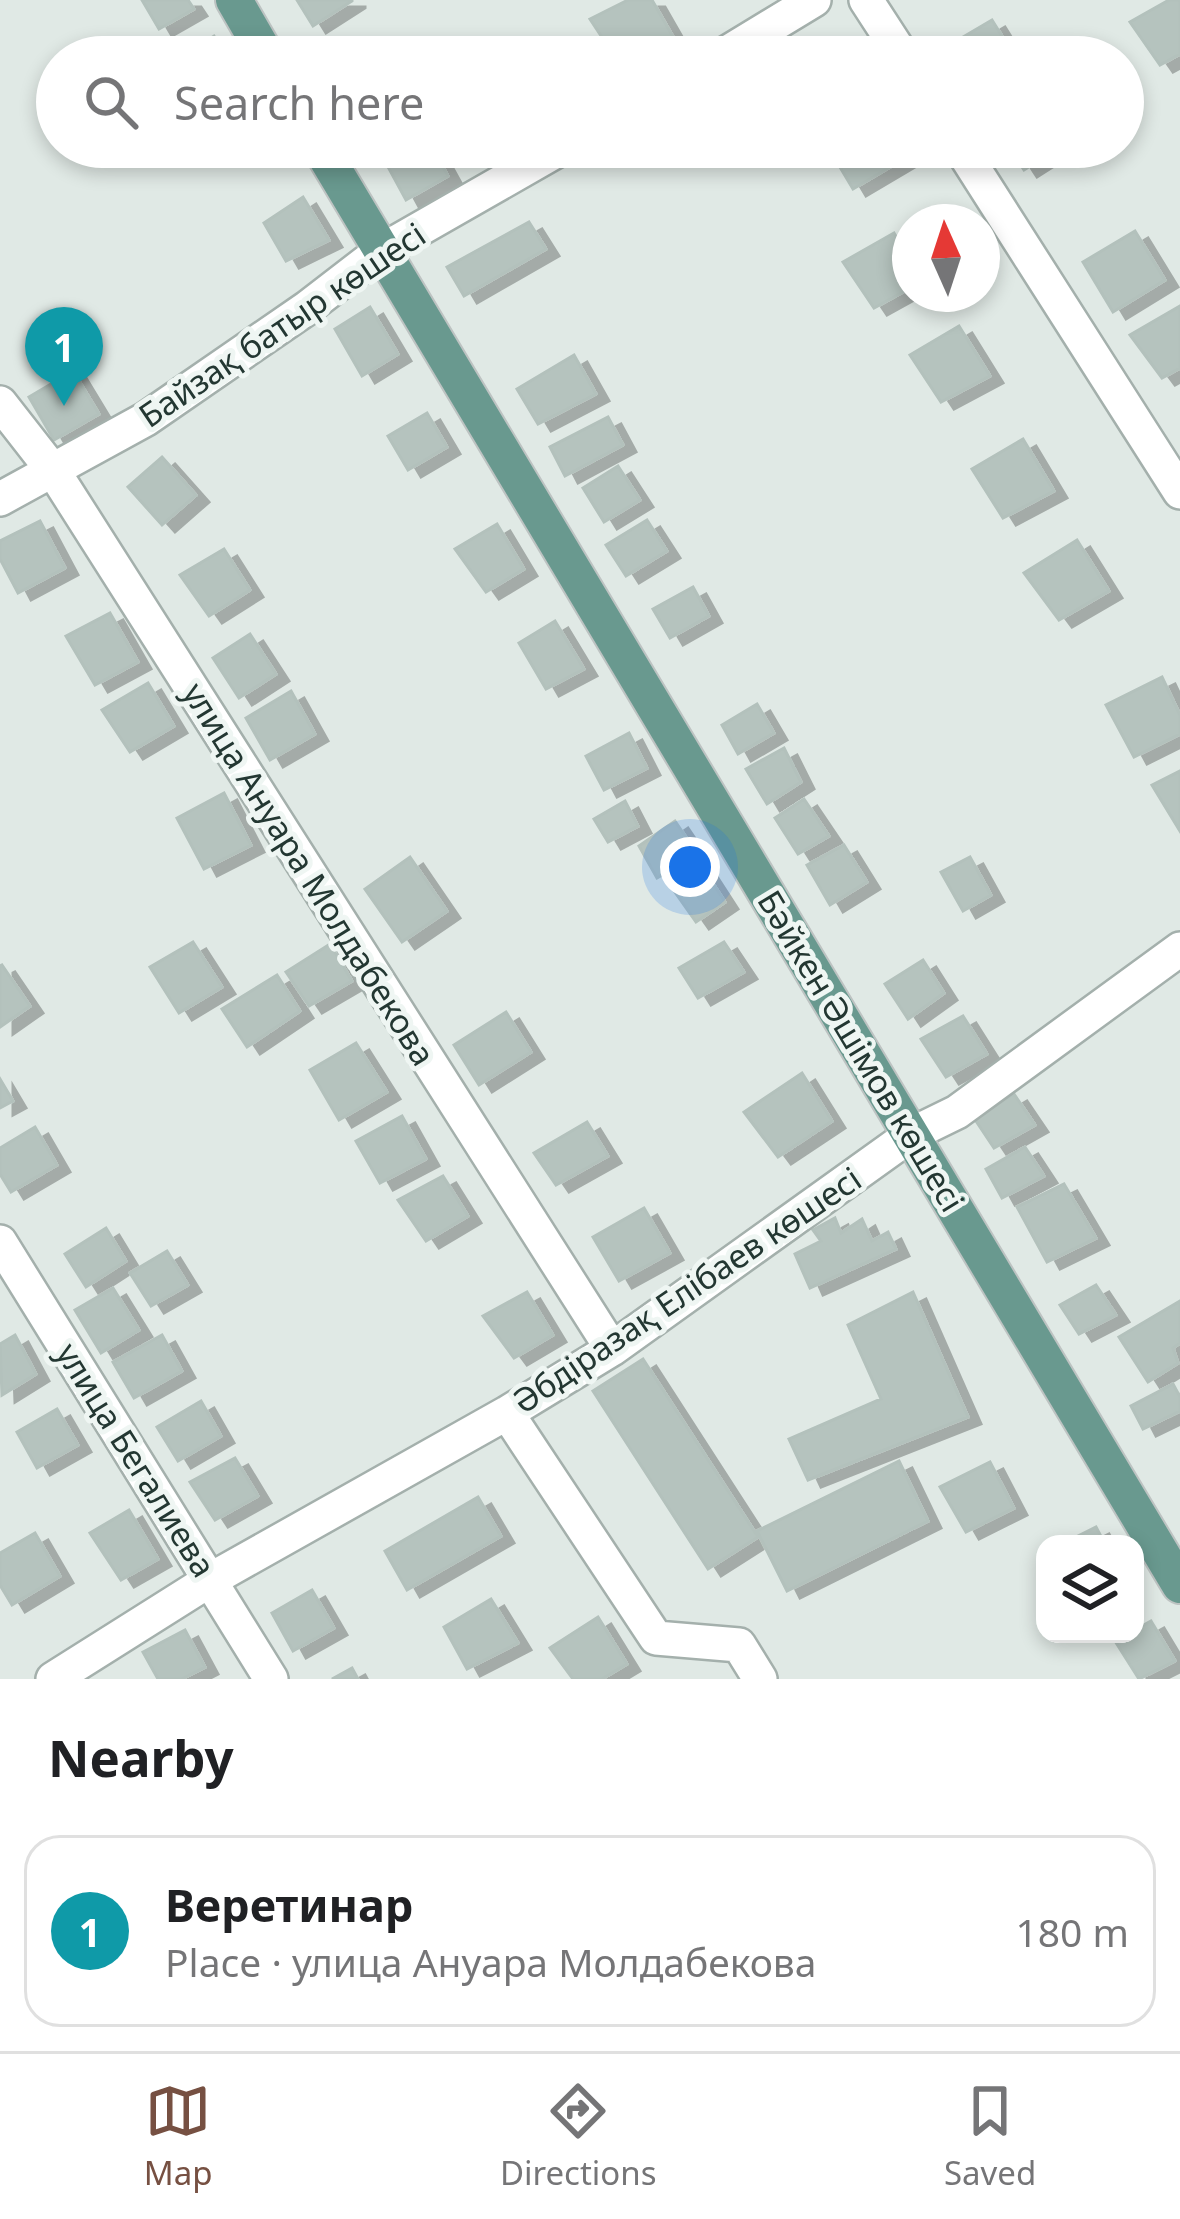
<!DOCTYPE html>
<html lang="en">
<head>
<meta charset="utf-8">
<style>
  body { margin:0; font-family:"Noto Sans",sans-serif; background:#f2f2f2; color:#202124 }
  .controls { position:absolute; right:36px; bottom:36px; display:grid; overflow:hidden; border-radius:24px; box-shadow:0 6px 18px #0003 }
  .controls button { width:108px; height:108px; display:grid; place-items:center; padding:0; border:0; border-bottom:3px solid #e0e0e0; background:#fff; color:#202124; font:60px sans-serif }
  .compass { position:absolute; left:892px; top:204px; width:108px; height:108px; border-radius:50%; background:#fff; box-shadow:0 6px 18px #0003; rotate:357deg }
  .you { position:absolute; left:690px; top:867px; width:42px; height:42px; margin:-30px; border:9px solid #fff; border-radius:50%; background:#1a73e8; box-shadow:0 0 0 18px #1a73e833 }
  .badge { display:grid; place-items:center; width:78px; height:78px; border-radius:50%; background:#765042; color:#fff; font-size:39px; font-weight:700 }
  .pin { position:absolute; translate:-50% -99px; filter:drop-shadow(0 3px 6px #0008) }
  .pin::after { content:''; position:absolute; top:63px; width:42px; height:36px; background:inherit; clip-path:polygon(0 0,100% 0,50% 100%) }
  .list { margin:0; padding:0; list-style:none }
  h2 { display:flex; justify-content:space-between; align-items:center; height:156px; margin:0; padding:0 48px; font-size:51px }
  h2 small { font-size:39px; font-weight:400; color:#757577 }
  .list li { display:grid; grid-template-columns:78px 1fr auto; gap:36px; align-items:center; box-sizing:border-box; height:192px; margin:0 24px 24px; padding:0 24px; border:3px solid #e0e0e0; border-radius:36px }
  .list b { display:block; font-size:45px; white-space:nowrap }
  .list p { margin:0; font-size:39px; white-space:nowrap; color:#757577 }
  .list em { font-size:39px; font-style:normal; color:#757577 }
  .icon { flex:none; width:66px; height:66px; fill:none; stroke:currentColor; stroke-width:2; stroke-linecap:round; stroke-linejoin:round }
  .map { position:relative; flex:none; width:1180px; height:1679px; overflow:hidden }
  .search { position:absolute; background:#fff; box-shadow:0 6px 18px #0003; left:36px; right:36px; top:36px; height:132px; display:flex; align-items:center; gap:30px; box-sizing:border-box; padding:0 42px; border-radius:66px; color:#757577; font-size:45px }
  .sheet { height:372px; background:#fff }
  nav { display:flex; justify-content:space-around; align-items:center; box-sizing:border-box; height:168px; border-top:3px solid #e0e0e0; background:#fff; font-size:33px; color:#757577 }
  nav a { display:grid; justify-items:center; gap:6px }
  nav .on { color:#765042 }
  .map>svg:first-child { display:block }
  .building { fill:#b5c3be; stroke:#b3c1bc; stroke-width:3; filter:url(#shadow) }
  .lines { fill:none; stroke-linecap:round; stroke-linejoin:round }
  .minor-casing { stroke:#a4b0ac; stroke-width:38 }
  .major-casing { stroke:#bdc3c2; stroke-width:40 }
  .minor { stroke:#fff; stroke-width:33 }
  .major { stroke:#69998f; stroke-width:36 }
  .labels { text-anchor:middle; stroke-width:10; stroke-linejoin:round; paint-order:stroke }
  .street-label { font-size:33px; fill:#233732; stroke:#eff6f3 }
</style>
</head>
<body>
<div class="map">
<svg width="1180" height="1679" viewBox="0 0 1180 1679">
  <defs>
    <filter id="shadow"><feDropShadow dx="13" dy="7" stdDeviation="0" flood-color="#0004"/></filter>
  </defs>
  <rect width="100%" height="100%" fill="#e0e9e5"/>
  <!-- building -->
  <path class="building" d="M142,0H188L194,9L159,29Z
    M297,0H352V1L313,26Z
    M628,0H652L676,42L650,57H615L590,19Z
    M1169,0H1180V54L1160,65L1130,22Z
    M992,20L1015,57H951L946,47Z
    M214,36L227,57H182Z
    M415,147H432L448,176L406,200L386,163Z
    M828,147H894L902,160L853,189Z
    M1009,147H1060L1024,170Z
    M303,197L329,240L286,261L264,223Z
    M529,222L546,249L464,296L447,267Z
    M1135,231L1165,280L1113,312L1083,262Z
    M894,233L910,260V288L874,308L843,262Z
    M1180,306V368L1162,378L1130,335Z
    M370,307L398,354L362,376L335,329Z
    M959,326L990,376L941,402L910,355Z
    M574,355L596,394L538,424L517,389Z
    M73,371L99,414L54,440L29,397Z
    M427,413L447,447L408,470L388,436Z
    M608,417L623,445L565,476L550,447Z
    M1023,439L1054,491L1003,518L972,469Z
    M162,457L196,495L162,525L128,487Z
    M618,466L640,500L604,522L583,488Z
    M647,520L667,551L626,576L606,545Z
    M40,521L65,568L18,593L0,559V541Z
    M497,524L524,569L486,592L455,549Z
    M1077,540L1109,591L1059,620L1024,573Z
    M224,549L250,590L209,616L180,575Z
    M693,587L709,616L670,638L653,609Z
    M110,613L138,662L95,685L66,636Z
    M555,621L584,669L546,689L519,643Z
    M250,634L276,674L239,698L213,658Z
    M1162,677L1180,715V734L1134,757L1106,705Z
    M148,683L174,726L130,752L102,710Z
    M291,691L315,734L270,760L246,718Z
    M757,704L774,733L738,754L722,725Z
    M629,733L647,768L604,790L586,756Z
    M784,748L801,782L767,804L746,769Z
    M1180,771V831L1152,785Z
    M224,793L251,845L204,869L177,818Z
    M804,799L829,836L798,854L775,818Z
    M625,801L638,826L608,842L594,819Z
    M675,821L698,855L657,878L639,846Z
    M844,845L867,882L830,905L807,865Z
    M410,857L447,911L402,942L365,889Z
    M970,857L991,895L963,911L941,872Z
    M703,868L725,902L696,922L672,888Z
    M193,942L222,987L179,1013L150,967Z
    M724,942L744,972L698,998L679,968Z
    M330,944L352,981L309,1006L286,972Z
    M923,960L944,993L908,1019L885,984Z
    M2,965L30,1006L0,1027V966Z
    M277,975L300,1011L247,1047L222,1009Z
    M506,1012L531,1052L479,1085L454,1045Z
    M963,1016L987,1054L946,1077L921,1039Z
    M356,1043L387,1092L339,1120L310,1070Z
    M802,1073L832,1121L778,1157L744,1112Z
    M0,1079L13,1101L0,1108Z
    M1014,1094L1035,1125L994,1148L974,1118Z
    M402,1116L426,1159L380,1183L356,1141Z
    M587,1122L608,1156L556,1185L534,1153Z
    M35,1127L57,1165L11,1192L0,1174V1148Z
    M1025,1147L1044,1176L1002,1198L986,1169Z
    M443,1176L468,1216L426,1241L398,1200Z
    M1064,1184L1096,1238L1047,1262L1017,1207Z
    M644,1208L670,1253L619,1281L593,1237Z
    M835,1218L841,1233L862,1219L872,1241L888,1232L896,1249L810,1288L795,1254L821,1241L813,1230Z
    M106,1228L126,1261L86,1287L65,1254Z
    M167,1251L188,1285L151,1306L130,1273Z
    M1096,1285L1116,1315L1079,1334L1060,1305Z
    M113,1288L139,1330L101,1353L75,1310Z
    M527,1292L553,1335L514,1358L483,1316Z
    M913,1292L968,1417L808,1480L789,1439L881,1399L848,1325Z
    M1180,1301V1343L1173,1348L1178,1363L1148,1382L1119,1337Z
    M15,1335L36,1374L2,1395L0,1344Z
    M162,1335L182,1371L134,1398L113,1362Z
    M643,1359L758,1537L708,1569L593,1391Z
    M1173,1384L1180,1397V1411L1143,1429L1131,1406Z
    M201,1401L221,1436L178,1461L157,1427Z
    M57,1409L78,1445L37,1468L17,1432Z
    M235,1458L258,1496L215,1520L190,1482Z
    M899,1461L928,1521L787,1591L757,1531Z
    M990,1462L1014,1508L966,1532L940,1487Z
    M478,1497L501,1536L407,1590L385,1551Z
    M129,1510L158,1559L121,1580L90,1533Z
    M1096,1527L1105,1544H1062Z
    M35,1533L60,1576L12,1605L0,1585V1553Z
    M312,1590L334,1628L293,1651L272,1613Z
    M491,1599L518,1643L467,1669L444,1627Z
    M598,1617L627,1664L602,1679H573L550,1648Z
    M1151,1621L1175,1661L1139,1679L1115,1641L1127,1634H1135V1630Z
    M185,1630L205,1667L182,1679H158L143,1652Z
    M352,1668L358,1679H332Z"/>
  <g class="lines">
    <!-- minor casing -->
    <g class="minor-casing">
      <path id="minor" d="M866,0L903,57
        M720,57L814,0
        M960,147L1180,492
        M0,403L54,472L612,1349
        M0,499L146,419L307,308L381,251L563,147
        M0,1242L271,1679
        M507,1413L656,1638L739,1645L760,1679
        M53,1679L210,1580L507,1413L612,1349L912,1134L957,1112L1180,949"/>
    </g>
    <!-- major casing -->
    <g class="major-casing">
      <path id="major" d="M234,0L267,57
        M320,147L1180,1585"/>
    </g>
    <!-- minor -->
    <use href="#minor" class="minor"/>
    <!-- major -->
    <use href="#major" class="major"/>
  </g>
  <g class="labels">
    <!-- street labels -->
    <g class="street-label">
      <text transform="translate(282 325) rotate(-34)" y="12">Байзақ батыр көшесі</text>
      <text transform="translate(309 874) rotate(58)" y="12">улица Ануара Молдабекова</text>
      <text transform="translate(861 1051) rotate(59)" y="12">Бәйкен Әшімов көшесі</text>
      <text transform="translate(687 1290) rotate(-34)" y="12">Әбдіразақ Елібаев көшесі</text>
      <text transform="translate(136 1460) rotate(58)" y="12">улица Бегалиева</text>
    </g>
  </g>
</svg>
<div class="controls">
<button><svg class="icon" aria-label="layers" viewBox="0 0 24 24"><path d="M12 4l9 5-9 5-9-5zM3 14l9 5 9-5"/></svg></button>
</div>
<svg class="compass" viewBox="-18 -18 36 36"><path d="M0-13l5 13h-10z" fill="#e53935"/><path d="M0 13l5-13h-10z" fill="#757577"/></svg>
<div class="you"></div>
<div class="pin badge" style="left:64px;top:406px;background:#0f9aa8">1</div>
<div class="search"><svg class="icon" aria-label="search" viewBox="0 0 24 24"><circle cx="10" cy="10" r="6"/><path d="M15 15l6 6"/></svg>Search here</div>
</div>
<section class="sheet">
<h2>Nearby<small></small></h2>
<ul class="list">
<li><span class="badge" style="background:#0f9aa8">1</span><div><b>Веретинар</b><p>Place · улица Ануара Молдабекова</p></div><em>180 m</em></li>
</ul>
</section>
<nav>
<a class="on"><svg class="icon" aria-label="map" viewBox="0 0 24 24"><path d="M3 6l6-2 6 2 6-2v14l-6 2-6-2-6 2zM9 4v14M15 6v14"/></svg>Map</a>
<a><svg class="icon" aria-label="directions" viewBox="0 0 24 24"><path d="M12 3l9 9-9 9-9-9zM9 14v-3h6M13 9l2 2-2 2"/></svg>Directions</a>
<a><svg class="icon" aria-label="saved" viewBox="0 0 24 24"><path d="M7 4h10v16l-5-4-5 4z"/></svg>Saved</a>
</nav>
</body>
</html>
